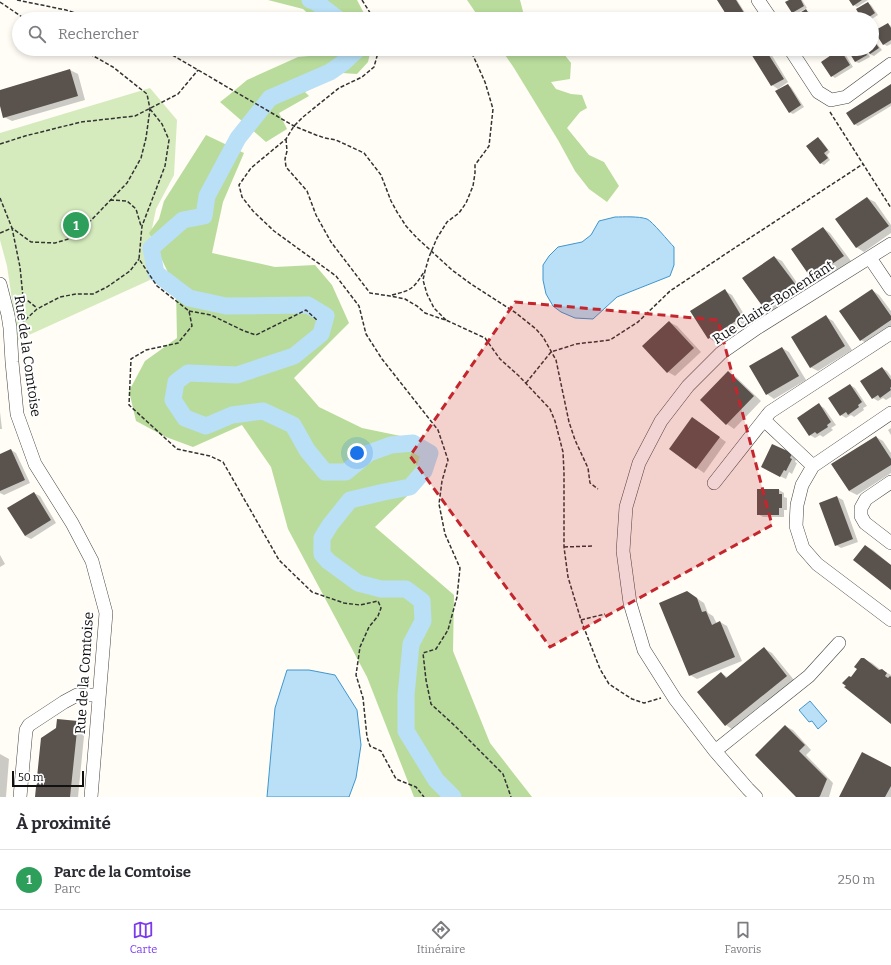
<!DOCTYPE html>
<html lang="fr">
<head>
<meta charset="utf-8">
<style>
  body { margin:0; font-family:Bitter,serif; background:#f7f7f7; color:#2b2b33 }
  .scale { position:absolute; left:12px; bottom:10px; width:72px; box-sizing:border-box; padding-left:4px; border:2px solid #111; border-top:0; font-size:11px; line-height:14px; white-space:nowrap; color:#111; -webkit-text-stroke:3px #fff; paint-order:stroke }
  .you { position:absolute; left:357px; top:453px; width:14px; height:14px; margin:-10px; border:3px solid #fff; border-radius:50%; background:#1a73e8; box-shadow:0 0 0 6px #1a73e833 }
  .badge { display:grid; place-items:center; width:26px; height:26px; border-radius:50%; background:#7c3aed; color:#fff; font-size:13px; font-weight:700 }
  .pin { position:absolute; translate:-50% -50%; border:2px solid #fff; box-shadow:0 1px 4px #0006 }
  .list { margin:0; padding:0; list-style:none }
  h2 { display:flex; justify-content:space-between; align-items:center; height:52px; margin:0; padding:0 16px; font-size:17px }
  h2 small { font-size:13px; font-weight:400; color:#7c7c81 }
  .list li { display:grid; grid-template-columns:26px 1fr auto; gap:12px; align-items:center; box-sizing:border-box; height:60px; padding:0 16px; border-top:1px solid #e1e1e2 }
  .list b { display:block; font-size:15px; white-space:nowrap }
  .list p { margin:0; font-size:13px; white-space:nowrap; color:#7c7c81 }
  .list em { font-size:13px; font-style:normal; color:#7c7c81 }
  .icon { flex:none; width:22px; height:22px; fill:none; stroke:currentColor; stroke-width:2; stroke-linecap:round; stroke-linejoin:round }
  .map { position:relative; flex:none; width:891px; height:797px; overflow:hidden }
  .search { position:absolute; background:#fff; box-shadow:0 2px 6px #0003; left:12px; right:12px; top:12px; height:44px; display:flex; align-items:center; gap:10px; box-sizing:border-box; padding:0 14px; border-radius:22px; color:#7c7c81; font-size:15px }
  .sheet { height:112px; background:#fff }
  nav { display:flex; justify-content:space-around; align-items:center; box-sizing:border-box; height:56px; border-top:1px solid #e1e1e2; background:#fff; font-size:11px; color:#7c7c81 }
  nav a { display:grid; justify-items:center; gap:2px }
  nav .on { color:#7c3aed }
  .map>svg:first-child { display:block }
  .green { fill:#d5ebbd }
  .forest { fill:#b9dc9c }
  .water { fill:#b9e0f7; stroke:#3f96cf }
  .shadow { fill:#0003 }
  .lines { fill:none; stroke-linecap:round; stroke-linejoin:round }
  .river { stroke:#b9e0f7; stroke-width:17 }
  .building { fill:#5a524d }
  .minor-casing { stroke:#444; stroke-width:14 }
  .path { stroke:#333; stroke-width:1.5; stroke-dasharray:4 2; stroke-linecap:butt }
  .minor { stroke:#fff; stroke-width:13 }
  .marked { fill:#c4262e; fill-opacity:0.2; stroke:#c4262e; stroke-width:3; stroke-dasharray:8 5; stroke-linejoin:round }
  .labels { text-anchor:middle; stroke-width:4; stroke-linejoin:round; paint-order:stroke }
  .street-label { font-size:14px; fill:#111; stroke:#fff }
</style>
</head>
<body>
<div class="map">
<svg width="891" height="797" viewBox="0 0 891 797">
  <rect width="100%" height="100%" fill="#fffdf5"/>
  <!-- green -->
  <path class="green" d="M150,88L177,120L174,175L156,209L147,253L150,280L18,340L7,266L0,240V133Z"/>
  <!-- forest -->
  <path class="forest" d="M268,0H357L367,19H314L303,9Z
    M467,0H520L525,19H480Z
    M330,49H371L368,62L357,74L342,73L305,92L309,96L279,113L287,129L266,142L220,102L229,95L247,80L298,57L331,54Z
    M501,49H539L548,54H564L571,63L570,79L551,82L556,89L571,94L582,95L587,108L580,112L567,128L589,155L604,162L619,186L607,202L589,189L575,171L558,140L514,68Z
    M206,135L244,153L223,202L212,253L275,267L315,265L332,285L349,323L294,378L319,407L362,428L420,440L430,474L375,527L454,595L453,651L490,743L532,797H414L367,677L288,529L271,467L242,425L193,447L166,437L136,421L129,391L145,361L177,338L176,289L149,233L159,219L164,201Z"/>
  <!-- water -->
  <path class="water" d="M615,217C624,217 638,216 647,219C652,221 669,242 674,247V265L670,276L617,297L593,319L575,318L561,312L553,306L546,294L543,280V265L549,256L558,247L582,242L591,235L599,221Z
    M287,670H309L335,675L357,710L361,745L356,778L349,797H267L275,708Z
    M810,701L827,721L818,729L812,721L809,722L799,710Z"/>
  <!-- shadow -->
  <path class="shadow" d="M718,0H737L749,19H730Z
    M791,0H802L807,8L796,14L792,12Z
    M850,0H868L857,7L854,5Z
    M868,3L871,5L878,15L872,19H863Z
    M806,10L809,12L814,19H795Z
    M888,24L891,26V44L887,46L883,44Z
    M872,38L882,50L874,56L870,54L867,49H872Z
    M749,49H768L788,82L778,89L772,85Z
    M817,49H825L821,52Z
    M849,49H865L870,57L859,63L856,62Z
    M840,51L844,52L853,67L835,78L832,76Z
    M70,70L78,74L85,100L12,121L4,117L0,103V91Z
    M788,85L791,87L804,107L793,114L789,112Z
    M891,85V106L858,126L854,124Z
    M818,139L821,140L830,152L827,155L830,160L824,165L820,163Z
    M867,198L875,202L891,225V233L864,252L856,247Z
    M823,228L830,233L851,261L819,282L812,278L792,250Z
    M774,257L782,261L802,290L771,311L763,307Z
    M872,290L879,295L891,311V328L868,344L861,340Z
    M725,291L732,295L749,322L716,343L709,338Z
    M826,317L833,321L852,350L818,371L810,367Z
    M669,322L677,326L701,352L675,376L668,372Z
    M782,348L789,352L806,380L774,399L767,394Z
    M882,368L887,371L891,376V397L886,400L883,398L878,401L873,398Z
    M729,373L736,377L761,401L734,429L727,424L702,400Z
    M850,385L855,388L867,406L863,408L864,410L854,417L851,415L846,418L841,415Z
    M819,405L824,408L836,425L831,428L833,430L823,437L820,435L815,438L810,435Z
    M0,412L2,429H0Z
    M700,423L726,442L704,473L670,449Z
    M891,428V435L888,430Z
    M876,437L883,441L891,453V473L857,495L849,491Z
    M11,450L16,453L30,483L4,495L0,493V455Z
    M792,454L797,457L795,462L797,463L792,474L789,472L786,479L767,470Z
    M758,490H779L784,493V497L787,498V510H784V517H763L758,514Z
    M34,493L40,496L56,523L31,539L25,536Z
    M837,497L843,500L858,542L841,548L836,545Z
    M866,546L873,550L891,565V589Z
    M0,555L5,564L0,567Z
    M687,592L704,603L708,613L713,616L717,624L720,622L727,626L742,661L697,679L690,675Z
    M765,649L772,653L794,680L733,730L726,725L698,692L721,673L729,678Z
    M864,659L872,663L881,670H882L891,675V723L851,678Z
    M78,722L85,726L78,797H36Z
    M785,726L793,730L811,750L806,755L833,783L829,797H797Z
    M0,754L9,759L6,797H0Z
    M891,768V797H840Z"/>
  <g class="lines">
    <!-- river -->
    <path class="river" d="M310,0L316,2L338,19
      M358,49L343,63L330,72L270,98L238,138L207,196L204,216L183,220L151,248L156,273L189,298L226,306L308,305L326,316L321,334L294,356L237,375L188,373L176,382L173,400L185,418L206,426L232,415L263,411L293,425L307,450L325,472H346L369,453L391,445L413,443L430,453L424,471L410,487L384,492L350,500L330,525L322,538V554L328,561L358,583L381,589H406L422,601L423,621L411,644L406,695V731L436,780L453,797"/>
  </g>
  <!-- building -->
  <path class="building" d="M717,0H736L748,19H729Z
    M789,0H801L804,6L792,13L785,2Z
    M849,0H862L853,6Z
    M868,2L875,13L866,19H862L856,9Z
    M806,9L812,19H794L793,17Z
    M888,23L891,28V40L883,45L874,31Z
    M872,38L879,48L870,54L866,49H872Z
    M748,49H765L784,79L771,86Z
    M840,49L850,65L831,77L821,62Z
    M847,49H863L867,55L855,62Z
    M70,69L78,96L3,118L0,106V90Z
    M788,84L801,105L789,113L775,91Z
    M891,84V103L854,125L846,113Z
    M818,137L828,150L824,153L828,158L820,164L806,146Z
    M867,197L889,226L856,248L835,219Z
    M823,227L844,256L811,278L791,249Z
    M774,256L796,285L763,307L742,278Z
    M725,289L742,317L708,339L690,311Z
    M872,289L891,316V320L860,341L839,311Z
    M826,315L845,346L810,368L791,337Z
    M669,321L694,348L667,373L642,346Z
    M782,347L799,376L766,395L749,366Z
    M882,367L891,380V387L890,388L891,390L880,398L878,395L872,399L860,381Z
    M728,371L754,396L726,425L700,400Z
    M850,384L862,402L858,405L859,407L848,415L846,412L840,416L828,398Z
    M819,403L831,422L827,425L828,427L817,434L815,432L809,436L797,418Z
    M692,417L720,437L696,469L669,449Z
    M876,436L891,459V465L849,491L831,464Z
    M772,444L792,453L790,458L792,459L786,471L784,470L780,477L761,467Z
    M11,449L25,480L0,491V454Z
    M757,489H779V494H782V508H779V515H757Z
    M34,492L51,520L25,536L7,508Z
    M837,496L853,539L835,546L819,503Z
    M865,545L891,565V590L853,560Z
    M687,591L697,598L702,612L706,611L712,625L720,621L735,657L689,676L659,603Z
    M764,647L787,676L725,726L697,692L721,672L726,678Z
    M861,658H864L879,670L882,669L887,673L885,676L888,678L890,676L891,677V724L844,687L846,686L842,683L849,676L851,677L857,669L854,667Z
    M57,719L78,721L70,797H35L41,738L56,728Z
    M785,725L805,745L799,751L827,779L820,796L819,797H796L755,755Z
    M862,752L891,767V786L885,797H839Z"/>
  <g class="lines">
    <!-- minor casing -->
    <g class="minor-casing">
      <path id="minor" d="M758,0L771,19
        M790,49L818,92L831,100L846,97L891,64
        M870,258L891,289
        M0,284L8,315L10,328L12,362L17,414L35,464L72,523L92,561L106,613L91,797
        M891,413L813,466L802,485L797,505L796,526L803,548L817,564L891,620
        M764,420L813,466
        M891,482L866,499L861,508V516L865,523L891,543
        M714,483L770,412L891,333
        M715,751L809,676L839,643
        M20,797L26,730L29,725L64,702L77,695H99
        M756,797L748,789L715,751L675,699L644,650L630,603L623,551L626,507L639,463L661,421L688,386L721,353L757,328L891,244"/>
    </g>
    <!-- path -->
    <path class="path" d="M17,0L66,10L93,19
      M362,0L374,19
      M0,2L25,19
      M162,49L294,126L316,135L325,138L336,140L364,153L381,175L391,201L397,212L406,226L417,238L452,270L471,284L516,313L536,329L543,337L556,360L569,422L575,440L588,468L590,483L598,489
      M379,49L374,67L362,77L339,88L303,117L294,126L286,139L251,168L239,185L242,197L253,211L274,231L336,276L359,306L366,334L382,359L438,430L448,460L442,481L439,504L445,534L460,568L457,597L448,630L436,649L423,653L426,680L431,704L454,725L503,774L511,797
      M150,109L162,124L169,140L165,166L142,226L139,259L157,286L189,311L192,326L178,343L146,350L131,359L129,405L177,449L210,456L223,462L279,560L312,592L344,603L360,605L378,601L381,608L378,616L369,627L360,647L356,675L363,698L367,737L370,746L381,751L396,779L416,787L424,797
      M830,112L891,208
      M286,139L287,151L285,159L286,167L307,191L316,215L331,242L370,293L390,296L405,299L417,306L425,313L448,321L485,338L500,359L519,376L550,409L555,421L563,452L564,473V547L568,577L581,620L591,646L600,669L609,684L621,692L632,699L644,703L661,698
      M0,144L25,136L81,122L135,116L178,94L198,70
      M0,198L12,228L31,242L55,243L75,237L127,183L141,158L146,138L150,109L147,94L113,67L81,49
      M110,200L127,201L136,209L141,226
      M0,233L12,228L20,267L23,297L21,316
      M392,295C412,290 413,289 424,272
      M23,297L37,308
      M189,311L211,315L244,331L256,335L306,310L318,321
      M446,320L434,308L427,294L423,280L425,271L429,257L437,238L447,222L459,213L466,203L473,186L475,173V165L489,146L493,109L485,82L471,51L468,49
      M21,324L37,309L60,297L76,294H93L107,287L130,271L139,259
      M526,383L551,352L576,344L610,340L638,322L670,291L733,249L863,164
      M564,547L592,546
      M581,620L605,614"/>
    <!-- minor -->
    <use href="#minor" class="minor"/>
  </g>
  <!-- marked area -->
  <path class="marked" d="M515,302L718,320L772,525L550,647L410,456Z"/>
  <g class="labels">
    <!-- street labels -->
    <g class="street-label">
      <text transform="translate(773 302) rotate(-33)" y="5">Rue Claire-Bonenfant</text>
      <text transform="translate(28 356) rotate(82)" y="5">Rue de la Comtoise</text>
      <text transform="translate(84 673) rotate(-86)" y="5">Rue de la Comtoise</text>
    </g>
  </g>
</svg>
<div class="scale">50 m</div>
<div class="you"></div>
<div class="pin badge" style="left:76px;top:225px;background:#2e9e5b">1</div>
<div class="search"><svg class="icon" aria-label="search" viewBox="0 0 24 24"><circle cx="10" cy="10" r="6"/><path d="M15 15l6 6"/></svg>Rechercher</div>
</div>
<section class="sheet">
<h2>À proximité<small></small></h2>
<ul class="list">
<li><span class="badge" style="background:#2e9e5b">1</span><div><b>Parc de la Comtoise</b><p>Parc</p></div><em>250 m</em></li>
</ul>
</section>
<nav>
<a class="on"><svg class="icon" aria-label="map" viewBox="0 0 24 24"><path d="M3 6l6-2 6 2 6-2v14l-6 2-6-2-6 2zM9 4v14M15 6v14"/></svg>Carte</a>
<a><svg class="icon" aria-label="directions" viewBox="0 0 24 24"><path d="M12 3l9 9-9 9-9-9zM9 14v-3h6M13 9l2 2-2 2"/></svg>Itinéraire</a>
<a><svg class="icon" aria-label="saved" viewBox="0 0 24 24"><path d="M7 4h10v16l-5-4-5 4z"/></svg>Favoris</a>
</nav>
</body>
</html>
